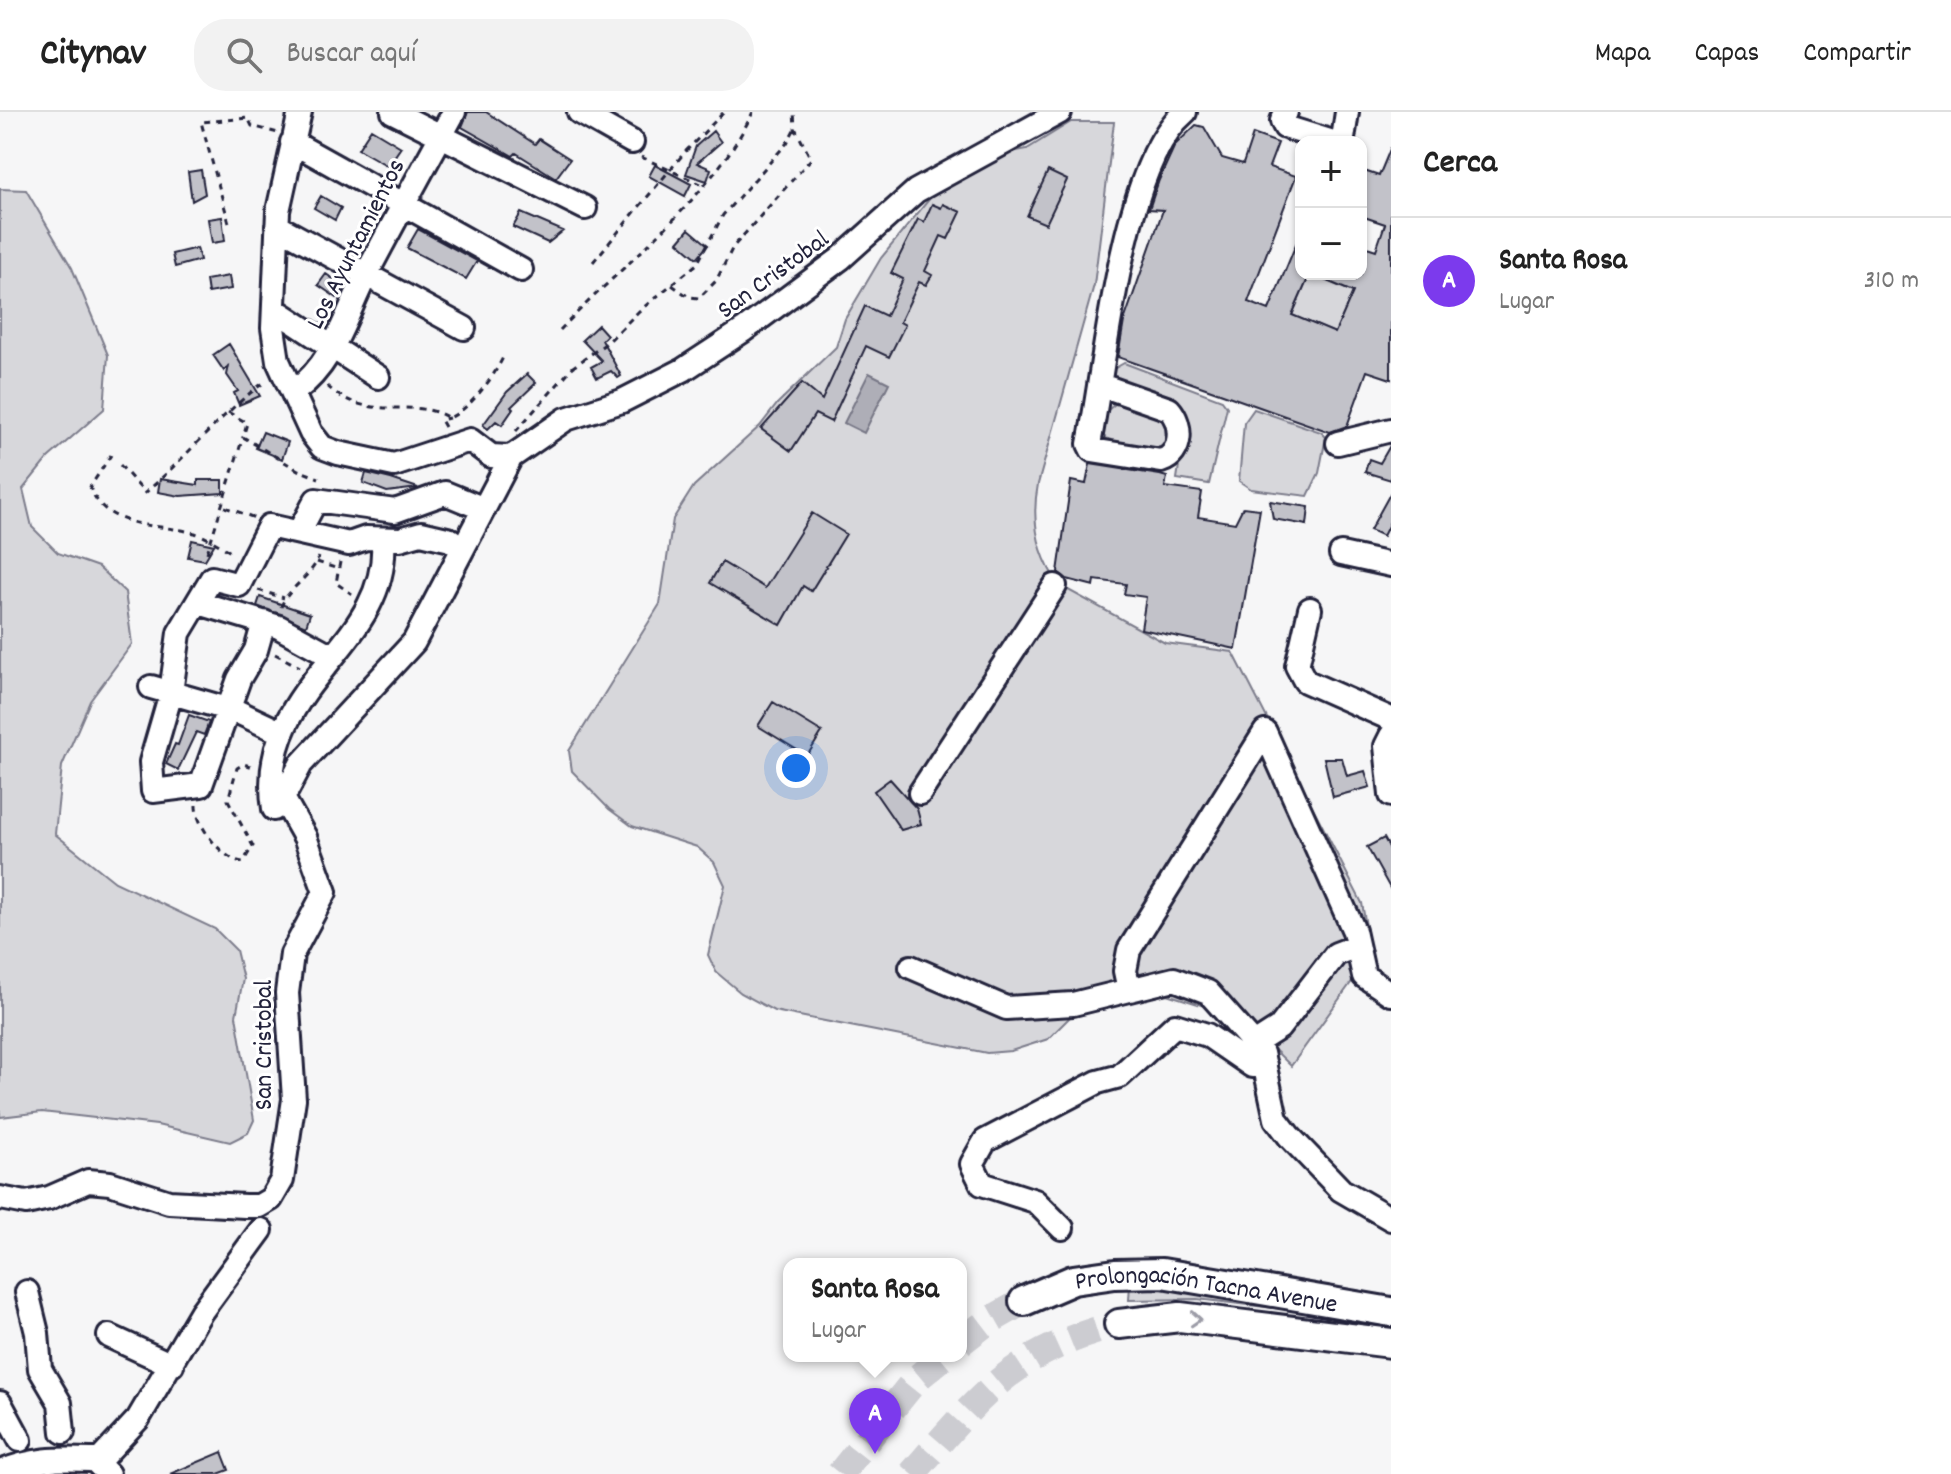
<!DOCTYPE html>
<html lang="es">
<head>
<meta charset="utf-8">
<style>
  body { margin:0; font-family:Dekko,sans-serif; background:#f2f2f2; color:#222 }
  .controls { position:absolute; right:24px; top:24px; display:grid; overflow:hidden; border-radius:16px; box-shadow:0 2px 6px #0004 }
  .controls button { width:72px; height:72px; display:grid; place-items:center; padding:0; border:0; border-bottom:2px solid #e0e0e0; background:#fff; color:#222; font:40px sans-serif }
  .you { position:absolute; left:796px; top:656px; width:28px; height:28px; margin:-20px; border:6px solid #fff; border-radius:50%; background:#1a73e8; box-shadow:0 0 0 12px #1a73e833 }
  .badge { display:grid; place-items:center; width:52px; height:52px; border-radius:50%; background:#7c3aed; color:#fff; font-size:26px; font-weight:700 }
  .pin { position:absolute; translate:-50% -66px; filter:drop-shadow(0 2px 4px #0008) }
  .pin::after { content:''; position:absolute; top:42px; width:28px; height:24px; background:inherit; clip-path:polygon(0 0,100% 0,50% 100%) }
  .popup { position:absolute; left:783px; top:1146px; width:184px; height:104px; box-sizing:border-box; display:grid; place-content:center; border-radius:16px; background:#fff; filter:drop-shadow(0 2px 6px #0005); font-size:26px; white-space:nowrap; color:#767676 }
  .popup b { font-size:30px; color:#222 }
  .popup::after { content:''; position:absolute; left:50%; top:100%; margin-left:-16px; border:16px solid transparent; border-top-color:#fff }
  .list { margin:0; padding:0; list-style:none }
  h2 { display:flex; justify-content:space-between; align-items:center; height:104px; margin:0; padding:0 32px; font-size:34px }
  h2 small { font-size:26px; font-weight:400; color:#767676 }
  .list li { display:grid; grid-template-columns:52px 1fr auto; gap:24px; align-items:center; box-sizing:border-box; height:128px; padding:0 32px; border-top:2px solid #e0e0e0 }
  .list b { display:block; font-size:30px; white-space:nowrap }
  .list p { margin:0; font-size:26px; white-space:nowrap; color:#767676 }
  .list em { font-size:26px; font-style:normal; color:#767676 }
  .icon { flex:none; width:44px; height:44px; fill:none; stroke:currentColor; stroke-width:2; stroke-linecap:round; stroke-linejoin:round }
  .map { position:relative; flex:none; width:1391px; height:1362px; overflow:hidden }
  header { display:flex; align-items:center; gap:48px; box-sizing:border-box; height:112px; padding:0 40px; background:#fff; border-bottom:2px solid #e0e0e0 }
  header strong { font-size:38px }
  nav { display:flex; gap:44px; margin-inline-start:auto; font-size:28px }
  .search { width:560px; height:72px; background:#f2f2f2; display:flex; align-items:center; gap:20px; box-sizing:border-box; padding:0 28px; border-radius:32px; color:#767676; font-size:30px }
  main { display:flex }
  aside { flex:1; background:#fff }
  .map>svg:first-child { display:block }
  .green { fill:#d7d7db; stroke:#7c7c8b; stroke-width:2 }
  .water { fill:#aeaeb7; stroke:#767685; stroke-width:2 }
  .building { fill:#c2c2c9; stroke:#22223b; stroke-width:2 }
  .lines { fill:none; stroke-linecap:round; stroke-linejoin:round }
  .major-tunnel { stroke:#ccccd1; stroke-width:28; stroke-dasharray:28 14; stroke-linecap:butt }
  .minor-casing { stroke:#22223b; stroke-width:28 }
  .major-casing { stroke:#22223b; stroke-width:34 }
  .path { stroke:#22223b; stroke-width:3; stroke-dasharray:6 6; stroke-linecap:butt }
  .minor { stroke:#fff; stroke-width:22 }
  .major { stroke:#fff; stroke-width:28 }
  .oneway { stroke:#9c9ca7 }
  .labels { text-anchor:middle; stroke-width:6; stroke-linejoin:round; paint-order:stroke }
  .street-label { font-size:26px; fill:#22223b; stroke:#fff }
</style>
</head>
<body>
<header>
<strong>Citynav</strong>
<div class="search"><svg class="icon" aria-label="search" viewBox="0 0 24 24"><circle cx="10" cy="10" r="6"/><path d="M15 15l6 6"/></svg>Buscar aquí</div>
<nav><a>Mapa</a><a>Capas</a><a>Compartir</a></nav>
</header>
<main>
<div class="map">
<svg width="1391" height="1362" viewBox="0 0 1391 1362">
  <rect width="100%" height="100%" fill="#f6f6f7"/>
  <filter id="ink" filterUnits="userSpaceOnUse"><feTurbulence type="fractalNoise" baseFrequency=".0125" numOctaves="2"/><feDisplacementMap in="SourceGraphic" scale="16" xChannelSelector="R" yChannelSelector="G"/><feConvolveMatrix kernelMatrix="1 2 1 2 8 2 1 2 1" color-interpolation-filters="sRGB"/></filter>
  <g filter="url(#ink)">
    <!-- green -->
    <path class="green" d="M1071,10H1114L1094,173L1038,372C1031,408 1038,443 1059,473L1165,531L1233,540L1362,791L1371,843L1291,954L1242,906L1151,877L1096,887L1069,906L1048,927L1011,939L987,941L774,899L741,881L716,860L708,843L725,773L714,750L697,735L632,714L609,697L572,659L569,639L660,492L673,407L694,374L760,314L778,291L836,235L845,207L881,146L944,69L963,66L1001,42L1027,37Z
      M0,77L26,78L72,156L108,243L104,297L48,346L23,377L32,415L58,441L98,455L125,480L132,532L90,589L62,654L55,722L115,770L215,817L236,838L243,867L236,904L254,1008L248,1021L230,1030L157,1013L42,1000L0,1005Z
      M1310,162L1353,180L1335,221L1292,203Z
      M1124,251L1222,288L1227,295L1209,372L1177,367L1184,320L1114,266L1112,258Z
      M1124,290L1165,307C1172,321 1168,329 1158,341L1119,335L1102,323L1101,304L1115,292Z
      M1254,297L1321,320L1326,325L1319,361L1308,384L1251,377L1239,369L1244,311Z
      M1130,1172L1171,1173L1386,1209L1197,1187L1129,1188Z"/>
    <!-- water -->
    <path class="water" d="M869,261L889,271L864,321L844,311Z"/>
    <!-- building -->
    <path class="building" d="M468,0H486L535,32L539,27L570,47L556,66L516,41L513,44L462,15Z
      M1196,13L1204,15L1222,46L1243,52L1253,22L1278,31L1269,55L1296,64L1248,190L1269,198L1301,120V162H1310L1292,203L1335,221L1353,180L1311,162H1361V133L1376,138L1385,112L1361,104V58L1379,64L1391,35V267L1367,259L1347,314L1330,320L1118,245L1124,209L1163,98L1149,97L1159,68L1175,33Z
      M371,17L401,35L388,54L358,37Z
      M713,19L721,30L697,51L711,57L707,69L686,62L696,34Z
      M655,53L691,72L685,84L649,64Z
      M201,58L205,82L192,89L188,60Z
      M1048,59L1067,68L1046,112L1027,104Z
      M321,84L341,96L335,108L314,96Z
      M932,92L941,96L943,92L961,100L948,127L941,124L925,159L932,163L926,173L919,170L900,210L905,213L889,245L866,234L831,310L815,302L791,339L761,317L802,271L822,288L865,194L886,204L903,167L891,161L918,107L924,110Z
      M521,101L563,119L548,131L513,115Z
      M222,105L225,129L212,131L208,107Z
      M418,117L477,149L466,167L407,136Z
      M689,117L708,133L697,146L678,130Z
      M197,136L200,148L175,155L172,142Z
      M326,162L345,175L337,186L318,173Z
      M229,164L231,177L208,181L206,168Z
      M598,213L607,223L602,228L621,264L618,266L611,259L597,266L591,255L602,249L582,228Z
      M229,232L260,284L239,293L234,281L238,279L227,263L229,253L224,259L213,243Z
      M527,262L536,271L511,295L513,297L502,313L496,309L488,317L483,313L507,280Z
      M263,320L288,330L282,347L256,336Z
      M1391,332V368L1365,360L1369,347L1380,351Z
      M1090,352L1160,363L1167,365L1165,375L1202,380L1198,405L1235,411L1243,395L1260,397L1236,537L1141,517L1146,485L1124,482L1126,472L1095,468L1094,474L1067,467L1058,460L1071,369L1086,372Z
      M366,361L391,367L418,376L387,380L363,371Z
      M160,367L198,373V368H223V381L180,384L158,380Z
      M1391,380V408L1383,424L1370,418Z
      M1270,389L1309,395L1307,413L1273,407Z
      M812,401L846,422L811,479L803,474L781,513L710,471L722,450L765,476Z
      M192,428L214,433L205,448L188,445Z
      M260,485L310,502L306,514L257,494Z
      M773,590L822,620L807,644L758,614Z
      M189,603L209,610L204,623L196,620L178,658L166,652L175,632L178,633Z
      M1324,646H1342L1347,664L1365,659L1370,675L1333,685Z
      M890,667L917,697L921,712L901,718L874,679Z
      M1384,726L1391,739V778L1367,735Z
      M222,1340L229,1358L218,1362H170Z"/>
    <g class="lines">
      <!-- major-tunnel -->
      <path class="major-tunnel" d="M961,1230L987,1210L1024,1189
        M840,1362L915,1268L944,1244
        M912,1362C980,1284 1013,1239 1119,1212"/>
      <!-- minor casing -->
      <g class="minor-casing">
        <path id="minor" d="M300,0L278,99L273,216L278,249L311,321L322,335L338,341L394,353L470,328L491,344L511,345
          M393,0L585,96
          M579,0L632,30
          M1286,0L1282,9L1285,15L1333,30
          M292,30L521,158
          M1337,30L1343,27L1347,0
          M277,114L464,216
          M274,197L378,265
          M1101,273L1169,297C1183,312 1183,342 1161,349L1092,338L1089,332C1106,250 1122,52 1185,0
          M295,279C335,250 346,201 368,159C396,106 425,53 454,0
          M1338,331L1391,318
          M299,420L316,388L395,399L445,381L484,397
          M1341,442L1391,453
          M199,491L279,515L332,544
          M1310,497L1297,554L1305,569L1391,607
          M264,510L256,538L239,567L201,673L153,679L151,650L171,581L179,521L212,466L239,473L269,414L349,432L366,426L400,427L421,421L451,428L461,437
          M151,575L238,600L280,620
          M1265,620L1354,819L1364,864L1391,882
          M1391,624L1386,634L1391,683
          M920,681L1055,474
          M279,693L274,697C254,571 391,536 383,427
          M911,855L1006,896L1073,892L1174,867L1208,880L1262,941L1276,1007L1289,1024L1341,1078L1391,1107
          M1129,878L1125,859L1129,838L1265,620
          M1254,932L1279,916L1336,842L1357,834
          M0,1086L26,1091L49,1086L88,1069L110,1071L169,1090L245,1094H259L271,1087L282,1068L294,987L287,881L292,842L325,780L305,725L283,686L301,652L414,530L511,345L566,307L622,289L683,258L744,218L840,147L916,79L1060,0
          M1062,1116L1035,1089L982,1072L972,1052L985,1029L1098,970L1120,964L1175,913L1207,923L1252,954L1265,953
          M27,1180L37,1221L40,1257L60,1291L63,1320
          M109,1224L172,1253
          M0,1291L20,1328
          M98,1350L138,1307L201,1200L261,1118
          M0,1360C36,1346 56,1347 94,1348L108,1362"/>
      </g>
      <!-- major casing -->
      <g class="major-casing">
        <g id="major">
          <path id="s1" d="M1024,1189L1073,1168L1115,1162L1162,1161L1391,1200"/>
          <path d="M1119,1212L1180,1205L1391,1231"/>
        </g>
      </g>
      <!-- path -->
      <path class="path" d="M641,45L703,73
        M229,111L201,10L248,6L252,14L278,21
        M593,150L685,40L724,0
        M672,173L689,185L699,186L716,169L733,135L811,47L795,16L794,0
        M560,218C626,149 711,87 753,0
        M327,274C371,313 411,283 449,306C470,297 495,264 504,243
        M228,300L247,311L243,325L298,358L319,366
        M445,315L441,308L449,306
        M516,319L573,255L608,230L639,199L697,152L723,103L787,31L795,16
        M111,343L90,375C106,419 159,411 195,421C208,425 222,435 234,442
        M120,353L145,381C187,345 221,301 266,269
        M225,395L255,406
        M207,441L243,325
        M317,450L338,457
        M340,450L336,471L352,482
        M258,478L284,486
        M281,495C287,477 310,466 319,445
        M275,542L300,555
        M196,693C195,712 223,749 243,750L253,734L228,688L237,656L244,652L256,656"/>
      <!-- minor -->
      <use href="#minor" class="minor"/>
      <!-- major -->
      <use href="#major" class="major"/>
    </g>
    <!-- one-way arrows -->
    <defs><path id="oneway-chevron" d="M-2-3.5L2.5 0L-2 3.5" fill="none" stroke-width="1.6" stroke-linecap="round" stroke-linejoin="round" transform="scale(2)"/></defs>
    <use class="oneway" href="#oneway-chevron" transform="translate(1196 1207) rotate(4)"/>
  </g>
  <g class="labels">
    <!-- street labels -->
    <g class="street-label">
      <text transform="translate(354 131) rotate(-63)" y="9">Los Ayuntamientos</text>
      <text transform="translate(772 161) rotate(-36)" y="9">San Cristobal</text>
      <text transform="translate(262 933) rotate(-90)" y="9">San Cristobal</text>
      <text dy="9" stroke="none"><textPath href="#s1" startOffset="188">Prolongación Tacna Avenue</textPath></text>
    </g>
  </g>
</svg>
<div class="controls">
<button>+</button>
<button>−</button>
</div>
<div class="you"></div>
<div class="pin badge" style="left:875px;top:1342px">A</div>
<div class="popup"><b>Santa Rosa</b>Lugar</div>
</div>
<aside>
<h2>Cerca<small></small></h2>
<ul class="list">
<li><span class="badge">A</span><div><b>Santa Rosa</b><p>Lugar</p></div><em>310 m</em></li>
</ul>
</aside>
</main>
</body>
</html>
